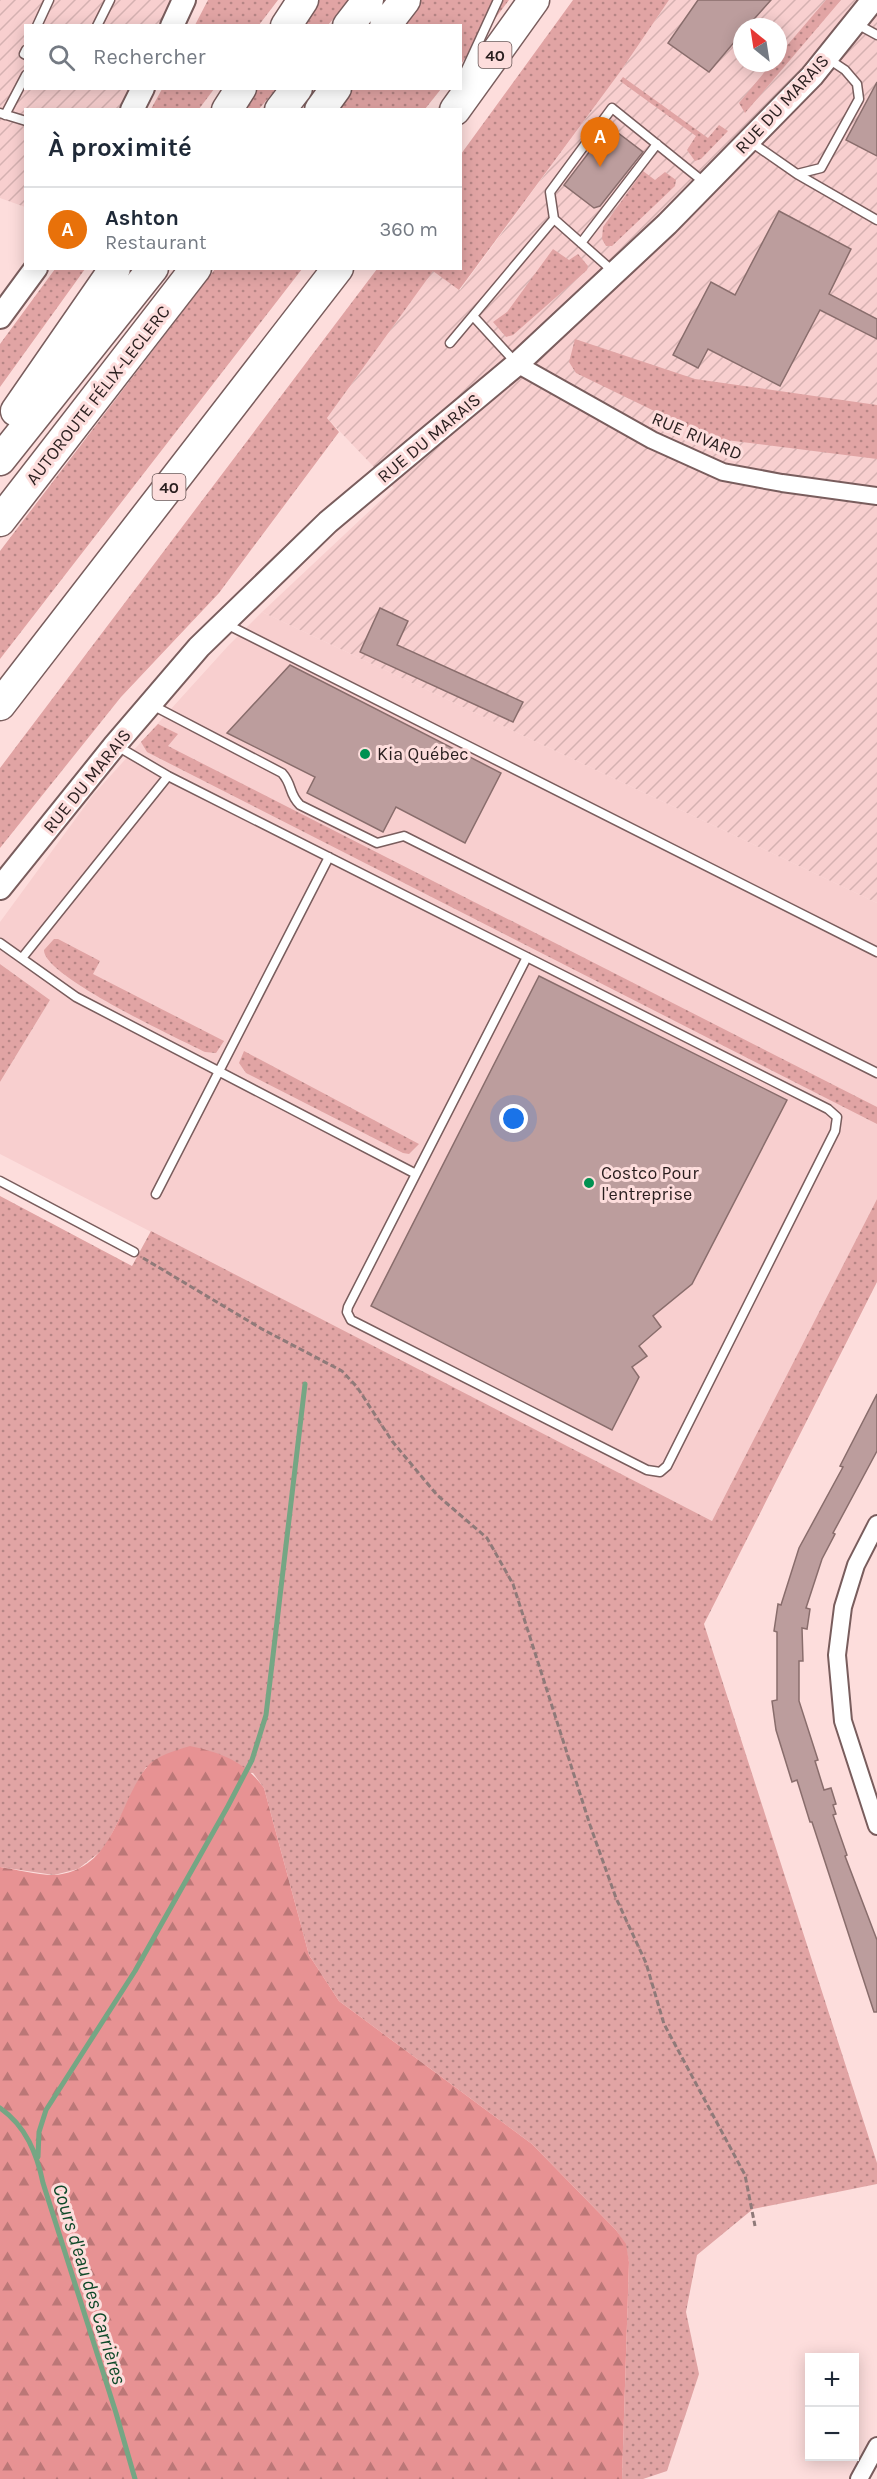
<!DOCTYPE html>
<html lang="fr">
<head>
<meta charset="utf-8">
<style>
  body { margin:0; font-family:Karla,sans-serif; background:#f2f2f3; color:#1f2937 }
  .controls { position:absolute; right:18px; bottom:18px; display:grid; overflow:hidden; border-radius:0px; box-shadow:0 3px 15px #0003 }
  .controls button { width:54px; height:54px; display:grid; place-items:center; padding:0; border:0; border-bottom:2px solid #e0e1e3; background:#fff; color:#1f2937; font:30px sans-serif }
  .compass { position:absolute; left:733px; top:18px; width:54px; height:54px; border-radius:50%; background:#fff; box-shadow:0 3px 15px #0003; rotate:330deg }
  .you { position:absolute; left:514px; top:1119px; width:21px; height:21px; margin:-15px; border:4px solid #fff; border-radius:50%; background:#1a73e8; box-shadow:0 0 0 9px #1a73e833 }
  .badge { display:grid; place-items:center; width:39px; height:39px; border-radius:50%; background:#d93025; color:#fff; font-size:20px; font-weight:700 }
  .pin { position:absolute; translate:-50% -50px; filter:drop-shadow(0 2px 3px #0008) }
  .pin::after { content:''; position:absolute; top:32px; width:21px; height:18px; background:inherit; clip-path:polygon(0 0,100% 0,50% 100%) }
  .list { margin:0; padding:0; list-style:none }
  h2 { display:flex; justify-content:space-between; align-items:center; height:78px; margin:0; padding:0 24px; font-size:26px }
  h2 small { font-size:20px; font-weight:400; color:#747a83 }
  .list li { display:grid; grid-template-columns:39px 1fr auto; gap:18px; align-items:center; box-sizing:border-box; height:84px; padding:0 24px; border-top:2px solid #e0e1e3 }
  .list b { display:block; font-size:22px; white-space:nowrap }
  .list p { margin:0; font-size:20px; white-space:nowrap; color:#747a83 }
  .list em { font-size:20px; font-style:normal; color:#747a83 }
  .icon { flex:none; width:33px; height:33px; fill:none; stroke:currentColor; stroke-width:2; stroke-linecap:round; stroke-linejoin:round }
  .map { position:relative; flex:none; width:877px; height:2479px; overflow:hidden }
  .search { position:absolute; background:#fff; box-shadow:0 3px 15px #0003; left:24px; top:24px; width:438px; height:66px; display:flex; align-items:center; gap:15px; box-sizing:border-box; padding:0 21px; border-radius:0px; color:#747a83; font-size:22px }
  .panel { position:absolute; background:#fff; box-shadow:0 3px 15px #0003; left:24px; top:108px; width:438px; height:162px; border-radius:0px }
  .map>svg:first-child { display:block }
  .built { fill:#f8cfcf }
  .industrial { fill:url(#industrial-furrows); fill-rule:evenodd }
  .grass { fill:url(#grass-dots) }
  .forest { fill:url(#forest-firs) }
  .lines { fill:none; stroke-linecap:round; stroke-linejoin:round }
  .stream { stroke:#75a684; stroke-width:5 }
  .building { fill:#bc9d9d; stroke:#896d6c; stroke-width:1.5 }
  .lane-casing { stroke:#795d5d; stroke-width:11 }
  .street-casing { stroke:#795d5d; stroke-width:20 }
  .secondary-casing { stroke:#795d5d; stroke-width:26 }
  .highway-casing { stroke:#795d5d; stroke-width:33 }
  .path { stroke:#8f7a79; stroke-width:3; stroke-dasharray:6 3; stroke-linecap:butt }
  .lane { stroke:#fff; stroke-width:8 }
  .street { stroke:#fff; stroke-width:16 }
  .secondary { stroke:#fff; stroke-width:22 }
  .highway { stroke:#fff; stroke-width:30 }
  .poi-dot { fill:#009151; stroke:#fddddc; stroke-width:2 }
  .labels { text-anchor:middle; stroke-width:6; stroke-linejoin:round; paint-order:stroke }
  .shield { fill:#fddddc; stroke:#695757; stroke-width:1.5 }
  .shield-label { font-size:16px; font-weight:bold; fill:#291e1e }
  .street-label { font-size:18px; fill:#291e1e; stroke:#fddddc }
  .poi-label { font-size:18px; fill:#291e1e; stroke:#fddddc; text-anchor:start }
  .water-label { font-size:20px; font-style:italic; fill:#0e4929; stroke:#fddddc }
</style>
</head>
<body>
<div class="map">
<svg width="877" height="2479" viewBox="0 0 877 2479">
  <defs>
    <pattern id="industrial-furrows" width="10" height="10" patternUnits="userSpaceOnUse" patternTransform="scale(1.5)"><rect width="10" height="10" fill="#f8cfcf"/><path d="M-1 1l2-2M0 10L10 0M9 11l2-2" fill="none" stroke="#d5b1b1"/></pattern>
    <pattern id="grass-dots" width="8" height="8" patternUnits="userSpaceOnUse" patternTransform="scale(1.5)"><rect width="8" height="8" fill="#e1a4a4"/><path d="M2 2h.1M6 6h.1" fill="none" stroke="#b68585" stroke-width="1.8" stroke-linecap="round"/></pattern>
    <pattern id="forest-firs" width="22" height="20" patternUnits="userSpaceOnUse" patternTransform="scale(1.5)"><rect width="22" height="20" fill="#e79293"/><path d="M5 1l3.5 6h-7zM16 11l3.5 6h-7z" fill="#b77"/></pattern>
  </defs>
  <rect width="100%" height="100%" fill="#fddddc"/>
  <!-- built -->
  <path class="built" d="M262,612L877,903V1199L712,1521L0,1154V1082L50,1000L0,964V922L93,795L228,646Z"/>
  <!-- industrial -->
  <path class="industrial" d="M0,0H185L172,25L26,26V88L143,89L132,109L26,110L25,207L0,198Z
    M669,0H877V903L262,612L394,488L327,418L433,270L460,290L620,72ZM742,27H778V63H742Z"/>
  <!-- grass -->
  <path class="grass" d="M208,0H278L259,25H195Z
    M319,0H349L328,25L300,26Z
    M420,0H509L461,64L460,26H401Z
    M573,0H669L620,72L459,290L433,271L327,418L339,432L219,593L121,697L0,848V768L377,269L460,268L461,154Z
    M826,0H841L745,113L739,103L772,63H778V56Z
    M623,77L708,138L719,125L728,131L701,159L695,161L687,150L696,136L620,81Z
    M162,89V88L214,89L199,109H151Z
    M255,89H276L259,109L240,110Z
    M353,89H441L425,109L337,110Z
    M643,171L655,180L665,172L676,180L675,186L612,246H606L602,239L603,227Z
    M553,249L569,260L578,254L588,266L587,270L513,335L506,337L493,322L507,312Z
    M55,269H85L0,387V344Z
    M215,269H302L0,659V551Z
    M575,339L695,379L877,405V459L710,438L576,373L569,362Z
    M158,724L178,734L168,746L877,1107V1124L147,752L141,742Z
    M54,939H58L100,961L93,974L224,1041L216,1053L205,1052C179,1039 43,976 44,950Z
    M0,964L50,1000L0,1082Z
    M244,1051L419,1144L409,1154L403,1153L246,1073L239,1063Z
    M0,1196L132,1266L151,1231L712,1521L877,1199V1282L704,1624L877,2163V2184L753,2209L697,2255L686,2312L699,2374L667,2471L643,2479H622L629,2262L625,2244L616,2230L532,2144L339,2001L309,1955L264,1788L253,1773L146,1767L104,1849L78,1869L54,1875L0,1867Z"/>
  <!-- forest -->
  <path class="forest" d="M190,1746C222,1753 244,1761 264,1788L309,1955L339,2001L532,2144L616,2230L626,2244L629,2262L622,2479H0V1867C15,1869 41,1876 55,1875C114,1870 117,1806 146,1768C156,1755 175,1751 190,1746Z"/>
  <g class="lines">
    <!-- stream -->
    <path class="stream" d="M0,2108C26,2126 37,2154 43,2183L116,2413L135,2479
      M38,2157L39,2132L46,2110L135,1971L228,1806L252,1760L266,1715L305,1384"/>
  </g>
  <!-- building -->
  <path class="building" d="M698,0H771L747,27H742V33L709,72L668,43Z
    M877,82V156L846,140Z
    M609,126L643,152L600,206L594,208L564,185Z
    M779,211L851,249L829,294L877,319V339L820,310L780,386L708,349L698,368L673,355L711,282L735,295Z
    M380,608L408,621L397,645L523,702L513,722L360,652Z
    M290,665L501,773L465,843L396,807L383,832L307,793L315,777L227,733Z
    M539,976L787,1100L692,1284L653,1316L661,1327L639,1346L647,1356L632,1367L639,1377L612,1430L371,1306Z
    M877,1394V1451L833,1533L835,1534L822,1559L806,1608L810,1609L807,1629L802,1628L803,1661H799V1701L818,1760L815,1761L824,1790L831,1788L836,1804L833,1805L836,1814L833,1815L847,1855L845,1856L877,1940V2012H874L812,1822H810L797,1780L792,1782L776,1730L772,1701L777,1700V1632L774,1631L778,1604L781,1605L799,1548L843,1467L840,1466Z"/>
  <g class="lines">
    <!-- lane casing -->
    <g class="lane-casing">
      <path id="lane" d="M855,23L877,35
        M37,26L49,0
        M97,26L110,0
        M26,50L24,54L26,55
        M463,76L498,0
        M0,113L26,121
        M5,115L26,75
        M751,142L797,174L821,168L859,99L857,84L845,70L827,58
        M797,174L877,220
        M581,243L657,144
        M615,273L554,219L550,192L612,108L705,183
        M473,316L517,364
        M450,343L554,219
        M226,624L877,952
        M150,704L282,773C293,785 288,793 300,805L377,843L404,836L877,1073
        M117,746L168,776L828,1109L837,1117L835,1131L667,1466L660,1472L647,1470L351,1320L347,1312L348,1307L416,1174
        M0,943L76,997L416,1174L527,957
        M22,958L168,776
        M0,1181L134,1252
        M156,1194L329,857"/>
    </g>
    <!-- street casing -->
    <g class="street-casing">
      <path id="street" d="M517,364L652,440L723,472L782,483L877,496
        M877,1524L856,1565L843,1607L837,1655L843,1721L877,1826
        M859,2479L877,2446"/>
    </g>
    <!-- secondary casing -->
    <g class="secondary-casing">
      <path id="secondary" d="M172,26L184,0
        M132,110L143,88
        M0,317L36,268
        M0,888L115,745L199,647L328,522L517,364L667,224L812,76L873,0"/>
    </g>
    <!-- highway casing -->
    <g class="highway-casing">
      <path id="highway" d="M286,26L303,0
        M348,26L368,0
        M385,26L405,0
        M227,110L241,88
        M280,110L297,88
        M320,110L336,88
        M455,110L534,0
        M16,411L115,268
        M0,460L153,268
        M0,521L196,268
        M0,705L338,268"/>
    </g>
    <!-- path -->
    <path class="path" d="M143,1258L262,1329L342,1371L357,1387L392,1441L437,1495L487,1538L513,1584L590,1825L616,1898L646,1963L664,2024L745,2175L755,2226"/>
    <!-- lane -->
    <use href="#lane" class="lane"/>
    <!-- street -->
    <use href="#street" class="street"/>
    <!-- secondary -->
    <use href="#secondary" class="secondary"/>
    <!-- highway -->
    <use href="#highway" class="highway"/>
  </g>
  <!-- markers -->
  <g class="poi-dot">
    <circle cx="365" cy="754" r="6"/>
    <circle cx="589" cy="1183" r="6"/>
  </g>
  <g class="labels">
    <!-- shield labels -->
    <g class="shield">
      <rect x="478.5" y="42" width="33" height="26" rx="4.5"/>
      <rect x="152.5" y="474" width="33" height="26" rx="4.5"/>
    </g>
    <g class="shield-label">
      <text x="495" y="61">40</text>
      <text x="169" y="493">40</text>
    </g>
    <!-- street labels -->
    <g class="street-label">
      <text transform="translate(782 104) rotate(-47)" y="6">RUE DU MARAIS</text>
      <text transform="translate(98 395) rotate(-52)" y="6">AUTOROUTE FÉLIX-LECLERC</text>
      <text transform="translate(697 436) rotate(23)" y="6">RUE RIVARD</text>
      <text transform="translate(429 438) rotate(-40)" y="6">RUE DU MARAIS</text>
      <text transform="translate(87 781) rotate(-51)" y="6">RUE DU MARAIS</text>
    </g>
    <!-- poi labels -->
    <g class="poi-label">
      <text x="377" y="760">Kia Québec</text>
      <text x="601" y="1179">Costco Pour<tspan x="601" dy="21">l'entreprise</tspan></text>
    </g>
    <!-- water labels -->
    <g class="water-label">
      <text transform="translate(90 2284) rotate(73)" y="7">Cours d'eau des Carrières</text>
    </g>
  </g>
</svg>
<div class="controls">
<button>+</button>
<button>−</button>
</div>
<svg class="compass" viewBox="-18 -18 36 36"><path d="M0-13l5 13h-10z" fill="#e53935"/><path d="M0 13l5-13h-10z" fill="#747a83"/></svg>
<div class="you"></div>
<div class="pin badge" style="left:600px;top:167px;background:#e8710a">A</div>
<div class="search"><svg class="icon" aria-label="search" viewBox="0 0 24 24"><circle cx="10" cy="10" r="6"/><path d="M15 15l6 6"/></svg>Rechercher</div>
<section class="panel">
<h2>À proximité<small></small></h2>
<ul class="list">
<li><span class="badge" style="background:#e8710a">A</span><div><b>Ashton</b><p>Restaurant</p></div><em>360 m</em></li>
</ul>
</section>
</div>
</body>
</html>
